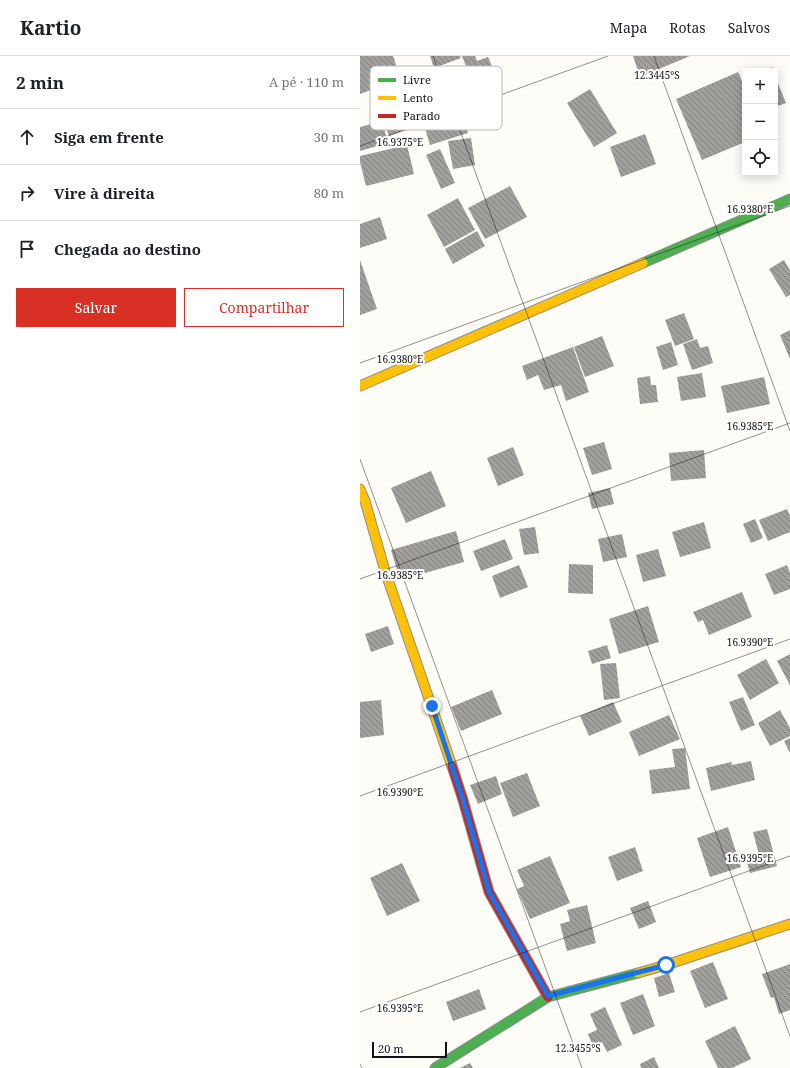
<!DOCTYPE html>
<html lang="pt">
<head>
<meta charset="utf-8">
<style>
  body { margin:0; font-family:"Noto Serif",serif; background:#f2f2f2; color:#202124 }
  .controls { position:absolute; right:12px; top:12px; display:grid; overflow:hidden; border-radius:0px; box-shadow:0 2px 10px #0003 }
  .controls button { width:36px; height:36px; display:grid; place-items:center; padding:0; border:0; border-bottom:1px solid #e0e0e0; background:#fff; color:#202124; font:20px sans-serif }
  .scale { position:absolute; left:12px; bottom:10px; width:75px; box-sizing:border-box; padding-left:4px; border:2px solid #111; border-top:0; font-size:11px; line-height:14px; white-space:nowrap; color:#111; -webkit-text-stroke:3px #fff; paint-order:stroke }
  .stop { position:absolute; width:12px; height:12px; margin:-9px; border:3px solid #1a73e8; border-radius:50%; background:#fff }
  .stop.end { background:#1a73e8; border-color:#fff; box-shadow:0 1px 4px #0008 }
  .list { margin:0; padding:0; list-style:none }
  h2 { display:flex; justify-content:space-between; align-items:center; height:52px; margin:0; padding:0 16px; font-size:17px }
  h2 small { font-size:13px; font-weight:400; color:#757577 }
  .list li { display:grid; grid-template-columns:26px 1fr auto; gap:12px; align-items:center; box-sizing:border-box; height:56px; padding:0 16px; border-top:1px solid #e0e0e0 }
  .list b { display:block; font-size:15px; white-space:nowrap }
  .list em { font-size:13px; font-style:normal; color:#757577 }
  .actions { display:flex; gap:8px; padding:12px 16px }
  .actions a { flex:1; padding:9px 0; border:1px solid #d93025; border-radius:0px; text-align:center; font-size:14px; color:#d93025 }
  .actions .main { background:#d93025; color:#fff }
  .icon { flex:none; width:22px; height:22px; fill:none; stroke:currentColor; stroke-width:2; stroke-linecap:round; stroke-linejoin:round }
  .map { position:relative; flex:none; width:430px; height:1012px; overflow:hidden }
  header { display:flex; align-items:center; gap:24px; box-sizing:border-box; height:56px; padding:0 20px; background:#fff; border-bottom:1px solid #e0e0e0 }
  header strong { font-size:19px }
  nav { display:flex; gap:22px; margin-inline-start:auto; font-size:14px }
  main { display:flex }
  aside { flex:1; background:#fff }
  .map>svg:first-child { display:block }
  .building { fill:url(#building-back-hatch) }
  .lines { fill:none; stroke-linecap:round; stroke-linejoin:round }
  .fast-casing { stroke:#8e8d8b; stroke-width:11 }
  .slow-casing { stroke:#8e8d8b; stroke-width:11 }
  .jam-casing { stroke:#8e8d8b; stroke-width:11 }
  .fast { stroke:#4caf50; stroke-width:9 }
  .slow { stroke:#ffc107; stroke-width:9 }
  .jam { stroke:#c62828; stroke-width:9 }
  .route { stroke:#1a73e8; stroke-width:5 }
  .ticks { fill:none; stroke:#111; stroke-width:1; stroke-opacity:0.45 }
  .key { fill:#fff; stroke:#b8b8b8; stroke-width:1 }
  .key-label { font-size:11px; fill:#111 }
  .ticks-label { font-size:10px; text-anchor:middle; fill:#111; stroke:#fff; stroke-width:4; stroke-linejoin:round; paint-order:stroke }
</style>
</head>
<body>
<header>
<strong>Kartio</strong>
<nav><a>Mapa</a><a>Rotas</a><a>Salvos</a></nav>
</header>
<main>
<aside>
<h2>2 min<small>A pé · 110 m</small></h2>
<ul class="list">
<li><svg class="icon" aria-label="ahead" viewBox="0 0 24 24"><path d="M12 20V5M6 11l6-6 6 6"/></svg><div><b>Siga em frente</b></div><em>30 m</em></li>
<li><svg class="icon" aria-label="right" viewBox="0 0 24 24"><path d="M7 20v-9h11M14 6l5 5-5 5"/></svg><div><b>Vire à direita</b></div><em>80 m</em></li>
<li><svg class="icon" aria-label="arrive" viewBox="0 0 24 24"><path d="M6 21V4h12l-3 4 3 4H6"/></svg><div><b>Chegada ao destino</b></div></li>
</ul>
<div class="actions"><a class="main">Salvar</a><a>Compartilhar</a></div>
</aside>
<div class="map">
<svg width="430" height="1012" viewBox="0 0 430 1012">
  <defs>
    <pattern id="building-back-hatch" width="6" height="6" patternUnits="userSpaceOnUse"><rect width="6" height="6" fill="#a19f9c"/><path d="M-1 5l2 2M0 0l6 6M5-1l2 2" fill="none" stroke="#82807e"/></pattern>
  </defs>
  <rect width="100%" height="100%" fill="#fdfcf7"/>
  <!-- building -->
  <path class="building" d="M0,0H33L41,23L0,38Z
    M70,0H100L101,2L74,12Z
    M102,0H115L117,5L128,1L135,17L112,26Z
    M273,0H330L280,21Z
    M412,11L413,15H403Z
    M378,16L385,32V86L342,104L316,43Z
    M415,20L426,47L415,51Z
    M230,33L257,77L234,91L207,47Z
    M41,38L52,72L29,80L17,46Z
    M96,38L108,77L70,89L58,49Z
    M22,65L28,87L0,95V71Z
    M285,78L296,108L261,121L250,91Z
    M111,82L115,109L93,113L88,85Z
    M47,89L54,118L6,130L0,106V100Z
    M80,93L95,127L81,133L66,99Z
    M150,130L167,161L125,183L108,152Z
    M98,142L115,174L84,191L67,159Z
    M20,161L27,183L0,192V168Z
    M117,175L125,190L93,208L85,193Z
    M0,204L17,253L0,259Z
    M424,204L430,214V239L426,241L409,213Z
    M324,257L334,283L315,290L305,264Z
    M430,274V303L420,279Z
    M242,280L254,310L225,321L214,291Z
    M337,283L340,292L348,290L353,307L332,314L323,288Z
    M311,286L318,309L303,314L296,291Z
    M213,291L229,336L206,345L201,329L184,334L178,319L167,324L162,310Z
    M342,317L346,341L321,345L317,321Z
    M290,320L291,329H296L298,346L280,348L277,322Z
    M404,321L410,348L367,357L361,330Z
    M244,386L252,413L232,419L223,392Z
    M153,391L164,419L138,430L127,402Z
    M344,394L346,422L311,425L309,397Z
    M71,415L86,450L46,467L31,432Z
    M250,432L254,448L232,453L228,437Z
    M427,453L430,460V476L408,485L399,464Z
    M395,463L403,482L391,487L383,468Z
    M344,466L351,492L320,501L312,476Z
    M175,471L179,497L164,499L159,473Z
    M96,475L104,506L40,524L31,494Z
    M262,478L267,501L243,506L238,483Z
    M145,483L153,503L121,515L113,495Z
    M298,493L306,520L283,526L276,499Z
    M209,508L233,509V538L208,537Z
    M159,509L168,531L140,542L132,520Z
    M427,509L430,517V533L414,539L405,518Z
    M382,536L392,561L349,579L343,564L338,566L333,556Z
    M288,550L299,586L259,598L249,563Z
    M28,570L34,588L11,596L5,578Z
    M247,589L251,602L232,608L228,595Z
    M430,598V629L417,605Z
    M406,603L419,627L390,644L377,619Z
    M256,607L260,642L244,644L240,608Z
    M132,634L142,658L101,675L91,651Z
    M383,641L395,669L381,675L369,646Z
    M21,644L24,679L0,682V646Z
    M253,646L262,666L229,680L220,660Z
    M420,654L430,672V680L410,690L398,667Z
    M309,659L320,683L279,700L269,676Z
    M430,682V697L424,685Z
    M325,692L330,733L292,738L289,714L315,711L312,693Z
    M391,705L395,724L351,735L346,712L371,706L372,709Z
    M167,717L180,750L153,761L140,727Z
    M136,720L142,738L118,748L110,729Z
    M368,771L381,811L350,821L337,782Z
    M407,773L417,810L390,817L386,803L399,799L393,776Z
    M275,791L283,815L257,825L248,801Z
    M190,800L210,847L170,863L157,833L164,830L157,814Z
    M42,807L60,845L27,860L10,822Z
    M288,845L296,866L279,873L270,852Z
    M227,849L236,887L207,895L200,868L210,865L207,854Z
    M353,906L368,943L345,952L330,915Z
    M430,908V954L419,958L414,941L411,942L402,918Z
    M309,917L315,936L299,941L294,922Z
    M119,933L126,953L93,965L86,946Z
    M283,938L295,970L273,979L260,947Z
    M245,951L262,989L247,996L242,986L233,990L228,978L237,974L230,958Z
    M375,970L391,1003L372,1012H358L345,985Z
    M294,1001L299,1012H281L280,1008Z
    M110,1007L113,1012H100Z"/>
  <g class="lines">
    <!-- fast casing -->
    <g class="fast-casing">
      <path id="fast" d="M283,207L430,143
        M75,1012L188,941L278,917"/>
    </g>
    <!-- slow casing -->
    <g class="slow-casing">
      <path id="slow" d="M0,330L283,207
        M0,433L5,445L25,515L92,710
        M278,917L306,909L430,868"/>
    </g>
    <!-- jam casing -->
    <g class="jam-casing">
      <path id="jam" d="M92,710L103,744L129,836L188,941"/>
    </g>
    <!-- fast -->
    <use href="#fast" class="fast"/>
    <!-- slow -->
    <use href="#slow" class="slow"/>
    <!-- jam -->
    <use href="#jam" class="jam"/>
  </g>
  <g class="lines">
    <!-- route -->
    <path class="route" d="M72,650L103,744L129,836L188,940L306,909"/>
  </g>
  <!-- ticks -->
  <path class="ticks" d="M73,0L430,980M294,0L430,375M0,90L248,0M0,307L430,150M0,403L222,1012M0,523L430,367M0,740L430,583M0,956L430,800M0,1008L2,1012"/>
  <!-- legend -->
  <rect x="10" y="10" width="132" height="64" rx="6" class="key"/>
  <rect x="18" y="22" width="18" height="4" fill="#4caf50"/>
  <rect x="18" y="40" width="18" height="4" fill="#ffc107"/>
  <rect x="18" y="58" width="18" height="4" fill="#c62828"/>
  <g class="key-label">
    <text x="43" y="28">Livre</text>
    <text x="43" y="46">Lento</text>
    <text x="43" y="64">Parado</text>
  </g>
  <g class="ticks-label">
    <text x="297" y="23">12.3445°S</text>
    <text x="40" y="90">16.9375°E</text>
    <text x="390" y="157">16.9380°E</text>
    <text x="40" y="307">16.9380°E</text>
    <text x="390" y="374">16.9385°E</text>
    <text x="40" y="523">16.9385°E</text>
    <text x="390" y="590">16.9390°E</text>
    <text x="40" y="740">16.9390°E</text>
    <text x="390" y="806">16.9395°E</text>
    <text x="40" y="956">16.9395°E</text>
    <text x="218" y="996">12.3455°S</text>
  </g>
</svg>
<div class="controls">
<button>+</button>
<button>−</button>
<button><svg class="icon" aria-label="locate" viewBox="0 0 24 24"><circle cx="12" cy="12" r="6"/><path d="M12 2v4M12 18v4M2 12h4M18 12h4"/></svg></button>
</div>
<div class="scale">20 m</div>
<div class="stop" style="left:306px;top:909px"></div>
<div class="stop end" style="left:72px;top:650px"></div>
</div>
</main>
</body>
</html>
